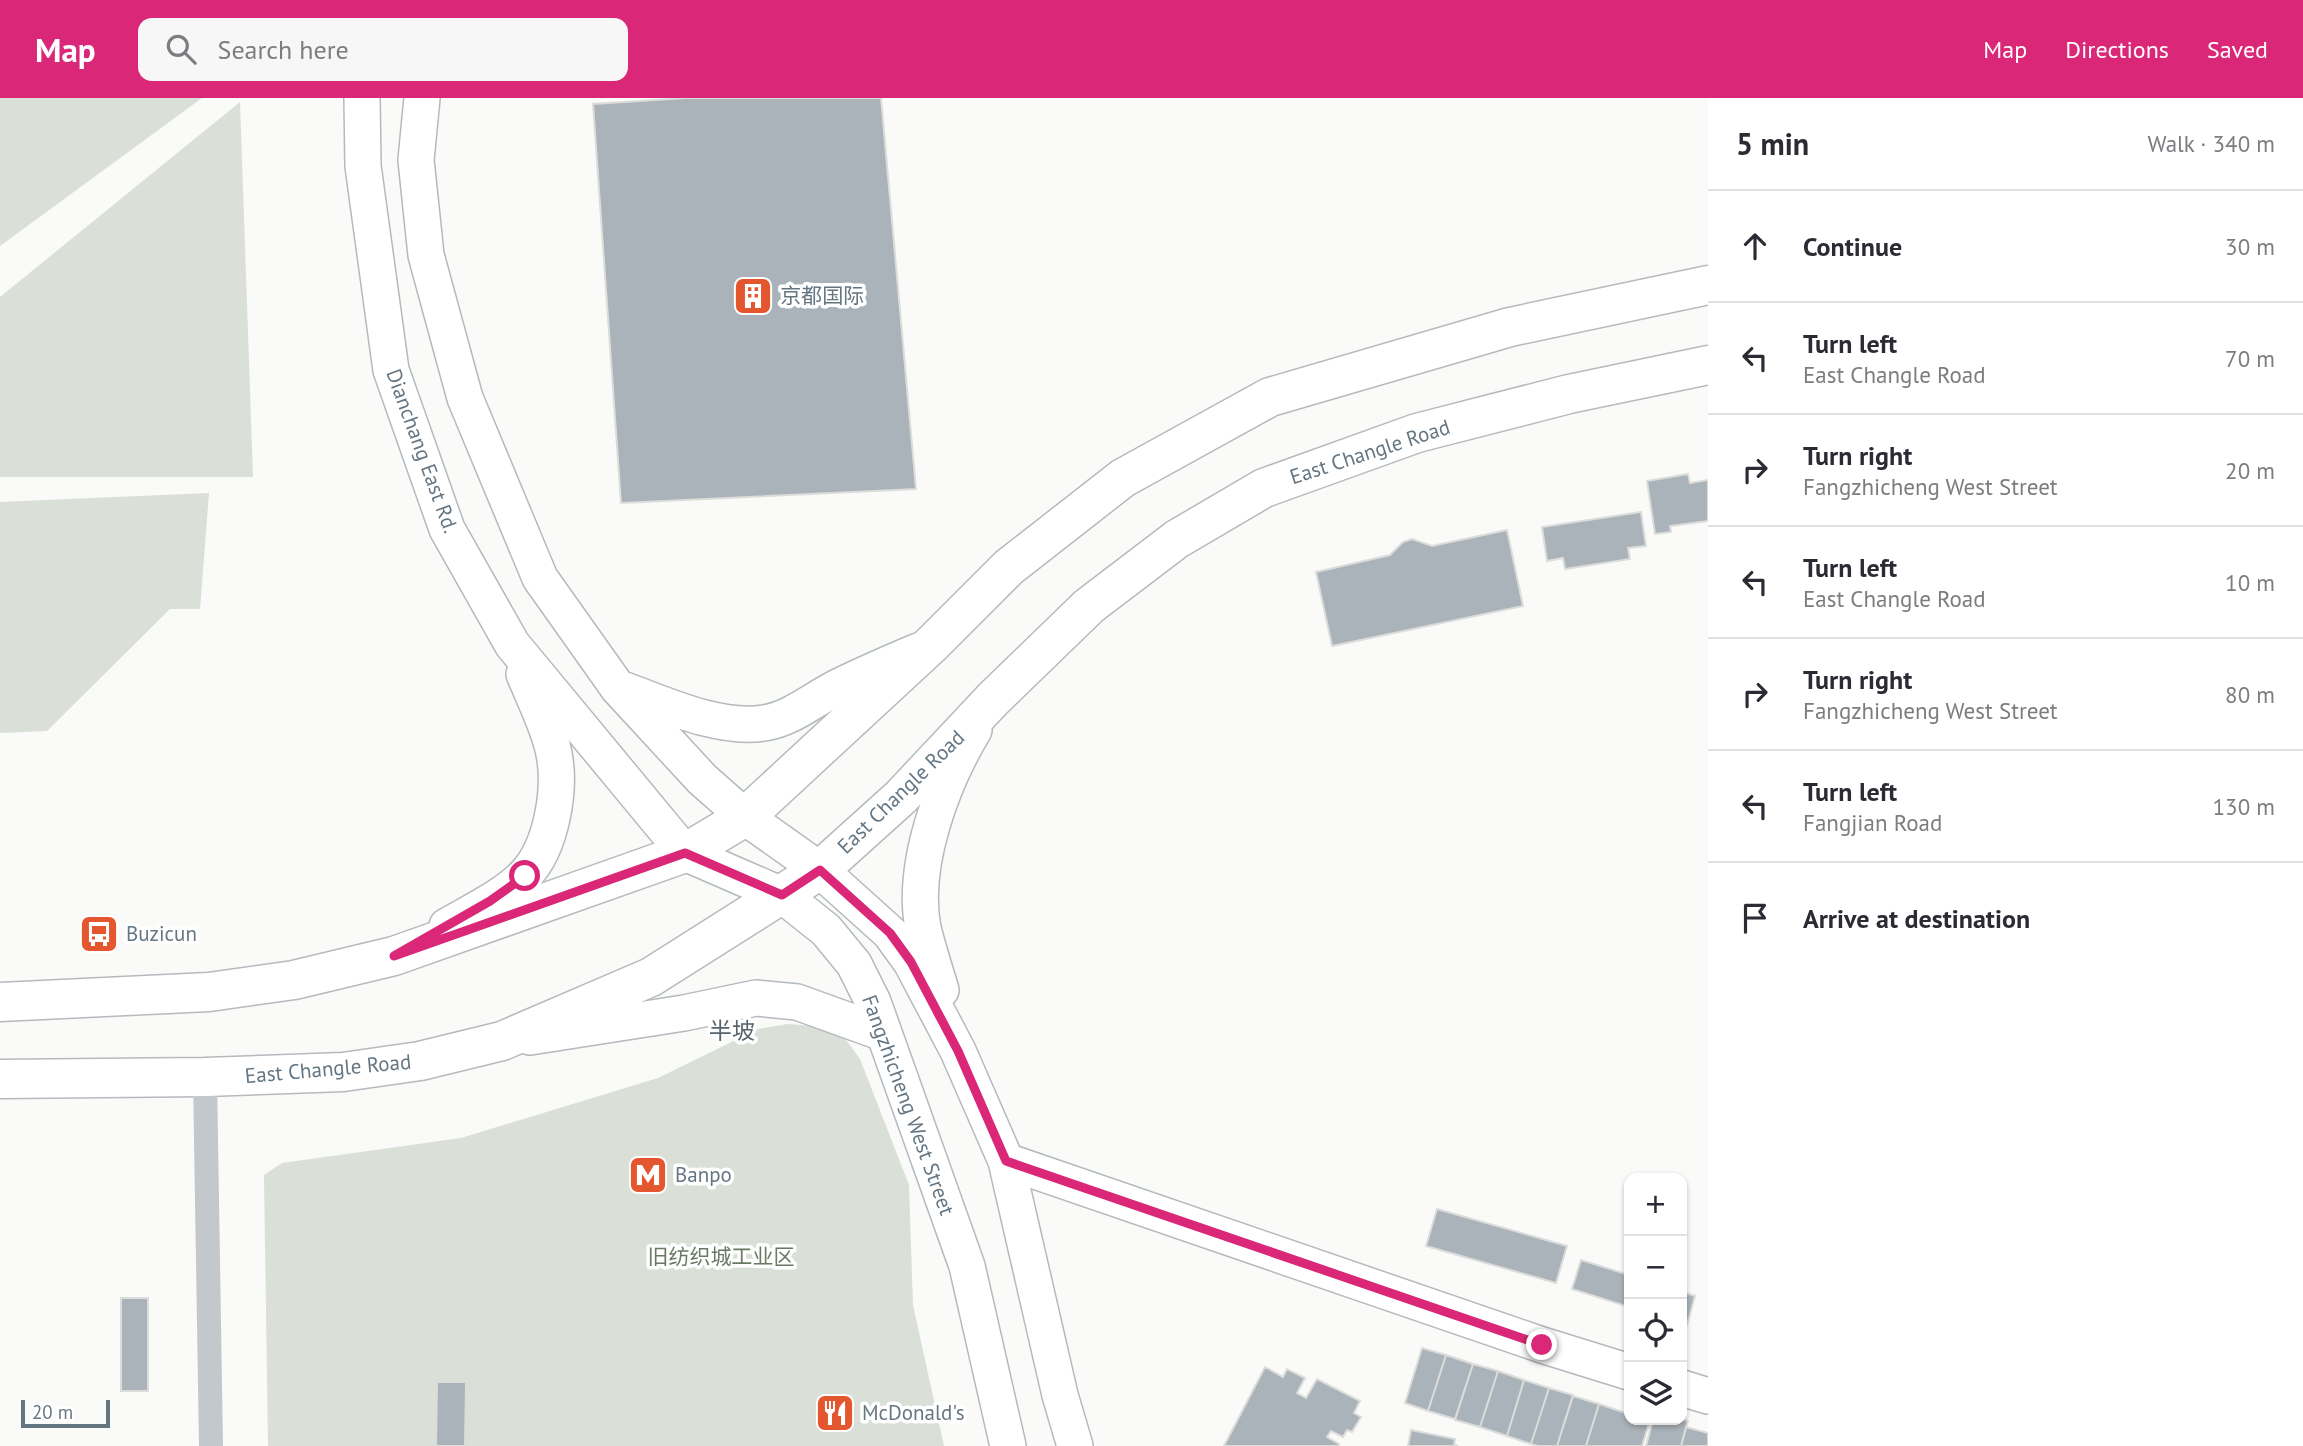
<!DOCTYPE html>
<html lang="en">
<head>
<meta charset="utf-8">
<style>
  body { margin:0; font-family:"PT Sans","Noto Sans SC",sans-serif; background:#f7f7f7; color:#2b2b33 }
  .controls { position:absolute; right:21px; bottom:21px; display:grid; overflow:hidden; border-radius:14px; box-shadow:0 2px 5px #0004 }
  .controls button { width:63px; height:63px; display:grid; place-items:center; padding:0; border:0; border-bottom:2px solid #e1e1e2; background:#fff; color:#2b2b33; font:35px sans-serif }
  .scale { position:absolute; left:21px; bottom:18px; width:89px; box-sizing:border-box; padding-left:7px; border:4px solid #657683; border-top:0; font-size:19px; line-height:24px; white-space:nowrap; color:#657683; -webkit-text-stroke:5px #fff; paint-order:stroke }
  .stop { position:absolute; width:21px; height:21px; margin:-16px; border:5px solid #db2777; border-radius:50%; background:#fff }
  .stop.end { background:#db2777; border-color:#fff; box-shadow:0 2px 7px #0008 }
  .list { margin:0; padding:0; list-style:none }
  h2 { display:flex; justify-content:space-between; align-items:center; height:91px; margin:0; padding:0 28px; font-size:30px }
  h2 small { font-size:23px; font-weight:400; color:#7c7c81 }
  .list li { display:grid; grid-template-columns:46px 1fr auto; gap:21px; align-items:center; box-sizing:border-box; height:112px; padding:0 28px; border-top:2px solid #e1e1e2 }
  .list b { display:block; font-size:26px; white-space:nowrap }
  .list p { margin:0; font-size:23px; white-space:nowrap; color:#7c7c81 }
  .list em { font-size:23px; font-style:normal; color:#7c7c81 }
  .icon { flex:none; width:38px; height:38px; fill:none; stroke:currentColor; stroke-width:2; stroke-linecap:round; stroke-linejoin:round }
  .map { position:relative; flex:none; width:1708px; height:1348px; overflow:hidden }
  header { display:flex; align-items:center; gap:42px; box-sizing:border-box; height:98px; padding:0 35px; background:#db2777; color:#fff }
  header strong { font-size:33px }
  nav { display:flex; gap:38px; margin-inline-start:auto; font-size:24px }
  .search { width:490px; height:63px; background:#f7f7f7; display:flex; align-items:center; gap:18px; box-sizing:border-box; padding:0 24px; border-radius:14px; color:#7c7c81; font-size:26px }
  main { display:flex }
  aside { flex:1; background:#fff }
  .map>svg:first-child { display:block }
  .green { fill:#dadfd7 }
  .building { fill:#aab3b9; stroke:#dcdcda; stroke-width:2 }
  .lines { fill:none; stroke-linecap:round; stroke-linejoin:round }
  .secondary-casing { stroke:#b3babf; stroke-width:38 }
  .primary-casing { stroke:#b5babe; stroke-width:41 }
  .street { stroke:#c3c8cc; stroke-width:24 }
  .secondary { stroke:#fff; stroke-width:35 }
  .primary { stroke:#fff; stroke-width:38 }
  .route { stroke:#db2777; stroke-width:9 }
  .labels { text-anchor:middle; stroke-width:7; stroke-linejoin:round; paint-order:stroke }
  .poi-label { font-size:21px; fill:#657683; stroke:#fff; text-anchor:start }
  .street-label { font-size:21px; fill:#657683; stroke:#fff }
  .park-label { font-size:21px; fill:#687a64; stroke:#fff }
  .neighbourhood-label { font-size:23px; fill:#57646e; stroke:#fff }
</style>
</head>
<body>
<header>
<strong>Map</strong>
<div class="search"><svg class="icon" aria-label="search" viewBox="0 0 24 24"><circle cx="10" cy="10" r="6"/><path d="M15 15l6 6"/></svg>Search here</div>
<nav><a>Map</a><a>Directions</a><a>Saved</a></nav>
</header>
<main>
<div class="map">
<svg width="1708" height="1348" viewBox="0 0 1708 1348">
  <rect width="100%" height="100%" fill="#fafaf8"/>
  <!-- green -->
  <path class="green" d="M0,0H202L0,148Z
    M240,4L253,379H0V199Z
    M209,395L200,511H170L47,633L0,635V404Z
    M788,926L814,928L846,942L860,961L909,1087L913,1207L944,1348H268L264,1077L282,1065L461,1040L658,980L758,931Z"/>
  <!-- building -->
  <path class="building" d="M686,0H881L916,391L621,405L593,6Z
    M1688,376L1690,385L1708,382V423L1670,428L1671,434L1655,436L1647,383Z
    M1641,414L1646,448L1628,450L1630,461L1565,471L1563,460L1547,463L1542,429Z
    M1507,432L1523,508L1332,548L1316,474L1390,457L1403,444L1412,441L1432,448Z
    M1437,1111L1567,1148L1556,1185L1426,1148Z
    M1581,1162L1629,1177V1209L1572,1191Z
    M1682,1194L1695,1198L1687,1227L1682,1225Z
    M121,1200H148V1293H121Z
    M1422,1250L1446,1257L1428,1313L1405,1305Z
    M1446,1257L1473,1266L1455,1321L1428,1313Z
    M1473,1266L1498,1273L1480,1329L1455,1322Z
    M1265,1269L1283,1279L1287,1271L1305,1280L1297,1295L1306,1300L1317,1281L1360,1303L1354,1315L1361,1319L1352,1334L1347,1332L1343,1339L1331,1333L1327,1339L1339,1346L1338,1348H1224Z
    M1498,1273L1524,1282L1507,1338L1480,1329Z
    M1524,1282L1549,1290L1531,1346L1507,1338Z
    M437,1284H466L465,1348H436Z
    M1549,1290L1573,1297L1557,1348H1538L1531,1346Z
    M1573,1298L1599,1306L1586,1348H1557Z
    M1599,1306L1629,1316V1322H1650L1642,1348H1586Z
    M1682,1321L1688,1323L1681,1348H1646L1653,1322Z
    M1686,1329L1708,1335V1348H1681Z
    M1411,1332L1455,1341L1454,1347L1458,1348H1408Z"/>
  <g class="lines">
    <!-- secondary casing -->
    <g class="secondary-casing">
      <path id="secondary" d="M362,0L363,68L391,272L447,431L512,546L685,755L782,797L826,832L854,866L873,904L967,1168L1008,1348
        M422,0L416,62L426,157L465,300L540,480L618,590L702,681L745,719L820,772L890,835L911,864L958,953L1006,1063L1060,1297L1075,1348
        M625,592C666,607 719,632 764,625C792,621 815,600 840,588C866,575 892,564 918,553
        M447,828C473,813 503,799 524,778C552,750 562,689 553,651C548,628 533,598 524,576
        M941,892C935,872 928,851 923,830C911,767 942,685 974,632
        M530,939L684,915L756,900L797,904L883,935
        M1006,1063L1542,1247L1629,1274
        M1682,1290L1708,1298"/>
    </g>
    <!-- primary casing -->
    <g class="primary-casing">
      <path id="primary" d="M0,904L209,894L294,882L394,858L685,755L745,719L931,547L1009,469L1123,380L1270,299L1510,229L1708,187
        M0,981L205,979L343,974L420,963L502,943L651,879L820,772L901,699L993,601L1089,508L1177,441L1264,390L1417,335L1569,296L1708,267"/>
    </g>
    <!-- street -->
    <path class="street" d="M205,979L211,1348"/>
    <!-- secondary -->
    <use href="#secondary" class="secondary"/>
    <!-- primary -->
    <use href="#primary" class="primary"/>
  </g>
  <g class="lines">
    <!-- route -->
    <path class="route" d="M525,778L490,803L394,858L685,755L782,797L820,772L890,835L911,864L958,953L1006,1063L1542,1247"/>
  </g>
  <!-- icons -->
  <defs>
    <g id="building-square" transform="scale(2.0125)"><rect x="-9" y="-9" width="18" height="18" rx="4" fill="#e4572e" stroke="#fff"/><path d="M-4-6H4V6H1V3H-1V6H-4ZM-2.5-4.3h1.7v1.8h-1.7ZM.8-4.3h1.7v1.8H.8ZM-2.5-1h1.7V.8h-1.7ZM.8-1h1.7V.8H.8Z" fill="#fff"/></g>
    <g id="bus-square" transform="scale(2.0125)"><rect x="-9" y="-9" width="18" height="18" rx="4" fill="#e4572e" stroke="#fff"/><path d="M-5-6H5V4H4V6H2V4H-2V6H-4V4H-5ZM-3.5-4V0h7V-4ZM-3.5 1.2v1.5H-2V1.2ZM2 1.2v1.5H3.5V1.2Z" fill="#fff"/></g>
    <g id="metro-square" transform="scale(2.0125)"><rect x="-9" y="-9" width="18" height="18" rx="4" fill="#e4572e" stroke="#fff"/><path d="M-5.5 5V-5H-3L0 0L3-5H5.5V5H3V-.5L0 4L-3-.5V5Z" fill="#fff"/></g>
    <g id="restaurant-square" transform="scale(2.0125)"><rect x="-9" y="-9" width="18" height="18" rx="4" fill="#e4572e" stroke="#fff"/><path d="M-5-6h1v4h1v-4h1v4h1v-4h1v5L-1.5 .5V6h-2V.5L-5-1ZM5-6V6H3V1.5H1.5Q1.5-4 5-6Z" fill="#fff"/></g>
  </defs>
  <g fill-rule="evenodd">
    <use href="#building-square" x="753" y="198"/>
    <use href="#bus-square" x="99" y="836"/>
    <use href="#metro-square" x="648" y="1077"/>
    <use href="#restaurant-square" x="835" y="1315"/>
  </g>
  <g class="labels">
    <!-- poi labels -->
    <g class="poi-label">
      <text x="780" y="205">京都国际</text>
      <text x="126" y="843">Buzicun</text>
      <text x="675" y="1084">Banpo</text>
      <text x="862" y="1322">McDonald's</text>
    </g>
    <!-- street labels -->
    <g class="street-label">
      <text transform="translate(422 353) rotate(70)" y="7">Dianchang East Rd.</text>
      <text transform="translate(1370 354) rotate(-18)" y="7">East Changle Road</text>
      <text transform="translate(901 694) rotate(-44)" y="7">East Changle Road</text>
      <text transform="translate(328 971) rotate(-5)" y="7">East Changle Road</text>
      <text transform="translate(908 1007) rotate(70)" y="7">Fangzhicheng West Street</text>
    </g>
    <!-- park labels -->
    <g class="park-label">
      <text x="721" y="1166">旧纺织城工业区</text>
    </g>
    <!-- neighbourhood labels -->
    <g class="neighbourhood-label">
      <text x="732" y="941">半坡</text>
    </g>
  </g>
</svg>
<div class="controls">
<button>+</button>
<button>−</button>
<button><svg class="icon" aria-label="locate" viewBox="0 0 24 24"><circle cx="12" cy="12" r="6"/><path d="M12 2v4M12 18v4M2 12h4M18 12h4"/></svg></button>
<button><svg class="icon" aria-label="layers" viewBox="0 0 24 24"><path d="M12 4l9 5-9 5-9-5zM3 14l9 5 9-5"/></svg></button>
</div>
<div class="scale">20 m</div>
<div class="stop" style="left:525px;top:778px"></div>
<div class="stop end" style="left:1542px;top:1247px"></div>
</div>
<aside>
<h2>5 min<small>Walk · 340 m</small></h2>
<ul class="list">
<li><svg class="icon" aria-label="ahead" viewBox="0 0 24 24"><path d="M12 20V5M6 11l6-6 6 6"/></svg><div><b>Continue</b></div><em>30 m</em></li>
<li><svg class="icon" aria-label="left" viewBox="0 0 24 24"><path d="M17 20v-9H6M10 6l-5 5 5 5"/></svg><div><b>Turn left</b><p>East Changle Road</p></div><em>70 m</em></li>
<li><svg class="icon" aria-label="right" viewBox="0 0 24 24"><path d="M7 20v-9h11M14 6l5 5-5 5"/></svg><div><b>Turn right</b><p>Fangzhicheng West Street</p></div><em>20 m</em></li>
<li><svg class="icon" aria-label="left" viewBox="0 0 24 24"><path d="M17 20v-9H6M10 6l-5 5 5 5"/></svg><div><b>Turn left</b><p>East Changle Road</p></div><em>10 m</em></li>
<li><svg class="icon" aria-label="right" viewBox="0 0 24 24"><path d="M7 20v-9h11M14 6l5 5-5 5"/></svg><div><b>Turn right</b><p>Fangzhicheng West Street</p></div><em>80 m</em></li>
<li><svg class="icon" aria-label="left" viewBox="0 0 24 24"><path d="M17 20v-9H6M10 6l-5 5 5 5"/></svg><div><b>Turn left</b><p>Fangjian Road</p></div><em>130 m</em></li>
<li><svg class="icon" aria-label="arrive" viewBox="0 0 24 24"><path d="M6 21V4h12l-3 4 3 4H6"/></svg><div><b>Arrive at destination</b></div></li>
</ul>
</aside>
</main>
</body>
</html>
